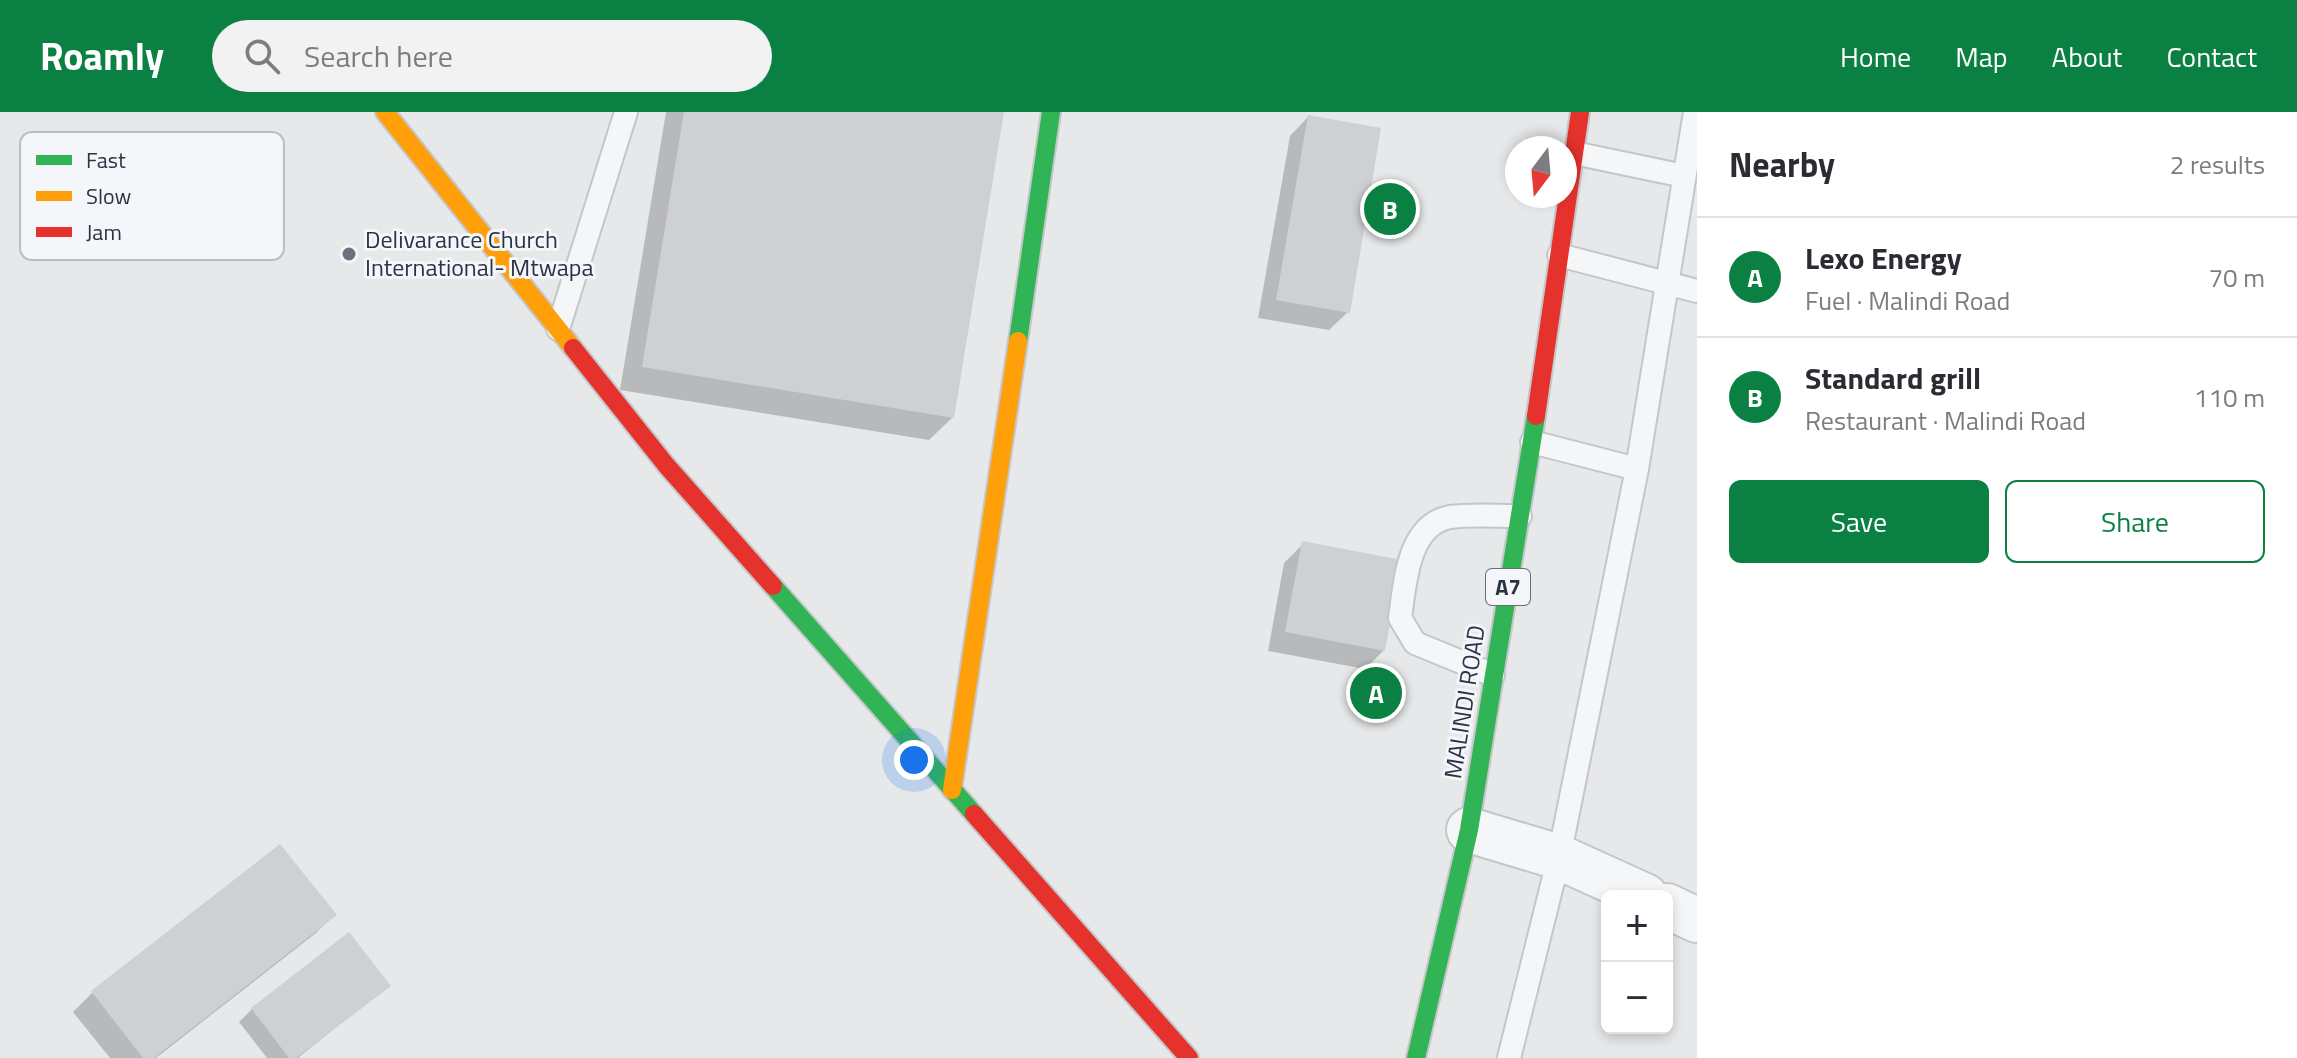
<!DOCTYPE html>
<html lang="en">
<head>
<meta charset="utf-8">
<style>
  body { margin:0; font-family:"Titillium Web",sans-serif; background:#f2f2f3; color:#2b2b33 }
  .controls { position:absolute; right:24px; bottom:24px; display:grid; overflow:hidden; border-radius:12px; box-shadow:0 4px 12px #0003 }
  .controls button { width:72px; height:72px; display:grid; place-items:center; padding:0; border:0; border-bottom:2px solid #e1e1e2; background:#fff; color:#2b2b33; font:40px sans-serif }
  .compass { position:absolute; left:1505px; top:24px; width:72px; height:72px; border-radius:50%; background:#fff; box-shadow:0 4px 12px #0003; rotate:196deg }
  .you { position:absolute; left:914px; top:648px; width:28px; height:28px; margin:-20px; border:6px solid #fff; border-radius:50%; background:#1a73e8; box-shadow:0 0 0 12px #1a73e833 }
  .badge { display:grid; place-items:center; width:52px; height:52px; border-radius:50%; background:#0b8043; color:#fff; font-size:26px; font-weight:700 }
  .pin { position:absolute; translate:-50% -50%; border:4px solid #fff; box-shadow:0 2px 8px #0006 }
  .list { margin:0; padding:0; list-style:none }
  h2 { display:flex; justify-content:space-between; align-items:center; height:104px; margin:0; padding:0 32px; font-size:34px }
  h2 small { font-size:26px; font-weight:400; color:#7c7c81 }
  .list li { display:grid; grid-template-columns:52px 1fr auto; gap:24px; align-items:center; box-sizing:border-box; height:120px; padding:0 32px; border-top:2px solid #e1e1e2 }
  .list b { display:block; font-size:30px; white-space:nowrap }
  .list p { margin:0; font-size:26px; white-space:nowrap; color:#7c7c81 }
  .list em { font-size:26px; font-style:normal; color:#7c7c81 }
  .actions { display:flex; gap:16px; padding:24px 32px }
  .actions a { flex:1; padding:18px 0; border:2px solid #0b8043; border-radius:12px; text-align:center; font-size:28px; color:#0b8043 }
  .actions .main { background:#0b8043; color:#fff }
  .icon { flex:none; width:44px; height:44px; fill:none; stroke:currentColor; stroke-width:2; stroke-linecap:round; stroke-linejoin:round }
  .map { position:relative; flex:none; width:1697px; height:946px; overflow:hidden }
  header { display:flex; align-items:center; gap:48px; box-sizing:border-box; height:112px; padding:0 40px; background:#0b8043; color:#fff }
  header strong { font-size:38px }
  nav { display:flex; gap:44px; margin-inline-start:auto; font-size:28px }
  .search { width:560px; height:72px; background:#f2f2f3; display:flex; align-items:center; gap:20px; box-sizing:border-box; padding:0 28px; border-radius:44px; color:#7c7c81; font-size:30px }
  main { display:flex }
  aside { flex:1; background:#fff }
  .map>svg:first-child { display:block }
  .shadow { fill:#0003 }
  .building { fill:#ced0d3 }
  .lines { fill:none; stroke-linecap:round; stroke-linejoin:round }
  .lane-casing { stroke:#c4c6c8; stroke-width:26 }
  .street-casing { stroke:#c4c6c8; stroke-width:48 }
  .fast-casing { stroke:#c4c6c8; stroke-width:22 }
  .slow-casing { stroke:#c4c6c8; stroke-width:22 }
  .jam-casing { stroke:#c4c6c8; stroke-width:22 }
  .lane { stroke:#f5f6f7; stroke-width:22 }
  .street { stroke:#f5f6f7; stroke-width:44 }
  .fast { stroke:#30b455; stroke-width:18 }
  .slow { stroke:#ff9f0a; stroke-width:18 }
  .jam { stroke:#e5322d; stroke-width:18 }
  .poi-dot { fill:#6c737f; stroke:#f4f6f9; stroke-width:3 }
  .labels { text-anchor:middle; stroke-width:6; stroke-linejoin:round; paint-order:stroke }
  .shield { fill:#f4f6f9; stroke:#676e7b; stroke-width:2 }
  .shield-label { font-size:22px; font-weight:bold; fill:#2b3445 }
  .poi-label { font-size:24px; fill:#2b3445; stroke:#f4f6f9; text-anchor:start }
  .street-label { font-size:24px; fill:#2b3445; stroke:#f4f6f9 }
  .key { fill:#f4f6f9; stroke:#b8bcc3; stroke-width:2 }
  .key-label { font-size:22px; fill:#2b3445 }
</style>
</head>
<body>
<header>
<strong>Roamly</strong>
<div class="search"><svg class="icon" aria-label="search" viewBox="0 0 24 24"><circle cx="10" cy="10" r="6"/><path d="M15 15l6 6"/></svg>Search here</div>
<nav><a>Home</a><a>Map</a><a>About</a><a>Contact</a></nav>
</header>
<main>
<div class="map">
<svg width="1697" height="946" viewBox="0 0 1697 946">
  <rect width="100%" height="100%" fill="#e6e8ea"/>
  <!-- shadow -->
  <path class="shadow" d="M666,0H1002L953,305L929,328L620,278Z
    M1308,5L1348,200L1329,218L1258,206L1290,24Z
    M1303,432L1384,538L1365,557L1268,539L1284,451Z
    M280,734L335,802L316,821L156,946H110L73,900L92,881Z
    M388,873L298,946H267L239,910L252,897Z"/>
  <!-- building -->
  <path class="building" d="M684,0H1004L954,306L642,255Z
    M1308,3L1381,16L1350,201L1276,188Z
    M1302,429L1402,448L1385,539L1285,520Z
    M280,732L337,803L154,946H143L91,879Z
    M349,820L391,874L296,946H289L251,896Z"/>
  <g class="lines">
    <!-- lane casing -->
    <g class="lane-casing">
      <path id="lane" d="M1574,41L1684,64
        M1559,143L1697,179
        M558,217L626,0
        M1532,330L1637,357
        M1493,563L1415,531L1400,506C1405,473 1407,413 1450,405C1472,402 1497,404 1520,404
        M1509,946L1559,745L1637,357L1695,0"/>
    </g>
    <!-- street casing -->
    <g class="street-casing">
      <path id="street" d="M1469,718L1559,745L1645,784
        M1667,794L1697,808"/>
    </g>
    <!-- fast casing -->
    <g class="fast-casing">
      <path id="fast" d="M1018,229L1051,0
        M773,474L974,702
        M1416,946L1469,718L1536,304"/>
    </g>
    <!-- slow casing -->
    <g class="slow-casing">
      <path id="slow" d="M385,0L573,236
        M952,678L1018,229"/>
    </g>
    <!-- jam casing -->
    <g class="jam-casing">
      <path id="jam" d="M573,236L666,353L773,474
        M1536,304L1580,0
        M974,702L1189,946"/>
    </g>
    <!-- lane -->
    <use href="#lane" class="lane"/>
    <!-- street -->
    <use href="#street" class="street"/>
    <!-- fast -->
    <use href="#fast" class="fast"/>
    <!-- slow -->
    <use href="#slow" class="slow"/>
    <!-- jam -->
    <use href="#jam" class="jam"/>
  </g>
  <!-- markers -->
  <circle class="poi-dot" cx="349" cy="142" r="8"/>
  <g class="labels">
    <!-- shield labels -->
    <rect class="shield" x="1486" y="457" width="44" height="36" rx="6"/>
    <g class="shield-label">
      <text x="1508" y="483">A7</text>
    </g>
    <!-- poi labels -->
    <g class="poi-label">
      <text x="365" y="136">Delivarance Church<tspan x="365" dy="28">International- Mtwapa</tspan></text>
    </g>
    <!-- street labels -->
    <g class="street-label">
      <text transform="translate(1465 590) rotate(-81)" y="8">MALINDI ROAD</text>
    </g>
  </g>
  <!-- legend -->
  <rect x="20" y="20" width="264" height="128" rx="12" class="key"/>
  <rect x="36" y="43" width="36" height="10" fill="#30b455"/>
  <rect x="36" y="79" width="36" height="10" fill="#ff9f0a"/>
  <rect x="36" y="115" width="36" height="10" fill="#e5322d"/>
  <g class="key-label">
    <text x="86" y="56">Fast</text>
    <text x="86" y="92">Slow</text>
    <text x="86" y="128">Jam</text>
  </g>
</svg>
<div class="controls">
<button>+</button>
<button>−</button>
</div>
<svg class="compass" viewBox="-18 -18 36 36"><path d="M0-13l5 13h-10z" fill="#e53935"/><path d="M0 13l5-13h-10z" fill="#7c7c81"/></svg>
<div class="you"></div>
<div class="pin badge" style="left:1376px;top:581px">A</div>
<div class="pin badge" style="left:1390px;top:97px">B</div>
</div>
<aside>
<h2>Nearby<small>2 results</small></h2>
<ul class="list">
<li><span class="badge">A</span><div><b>Lexo Energy</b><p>Fuel · Malindi Road</p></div><em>70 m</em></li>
<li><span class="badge">B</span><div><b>Standard grill</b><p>Restaurant · Malindi Road</p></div><em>110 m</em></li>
</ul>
<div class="actions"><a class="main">Save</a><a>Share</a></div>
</aside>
</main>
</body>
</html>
